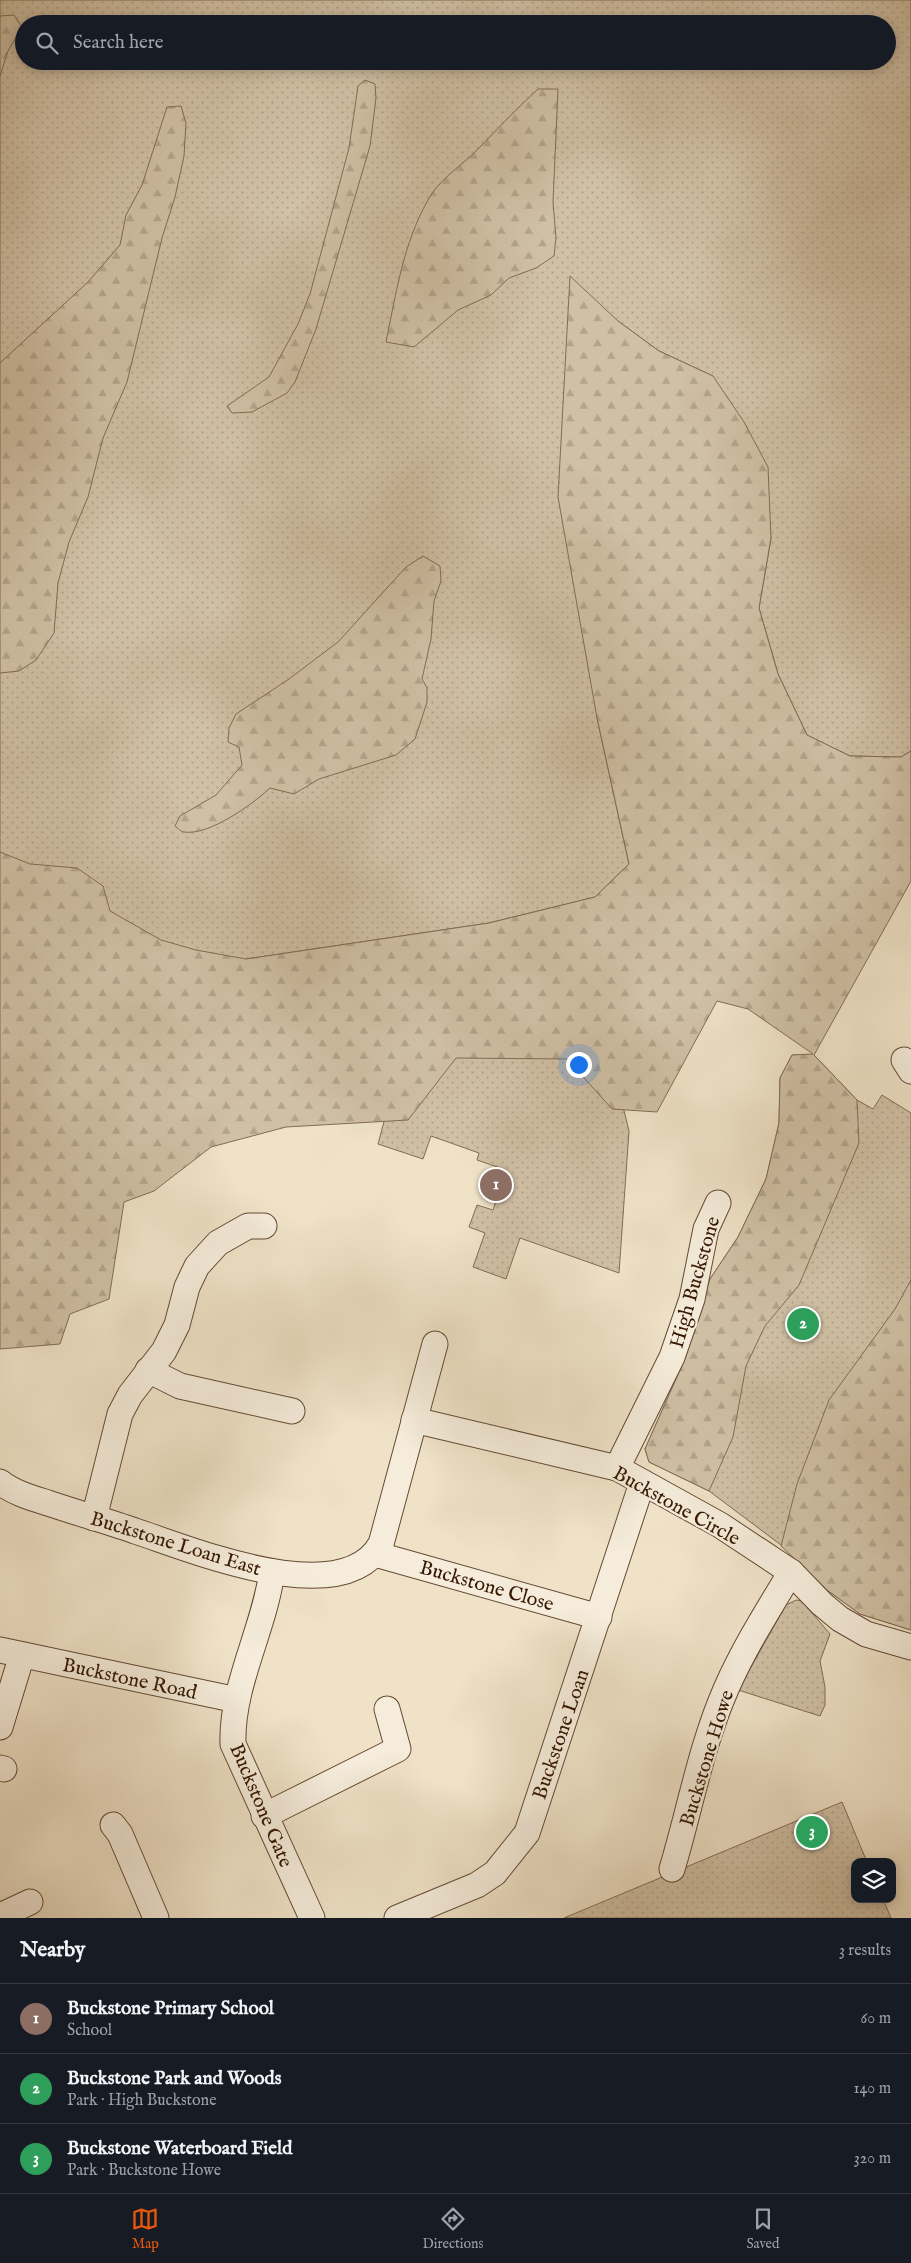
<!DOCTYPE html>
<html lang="en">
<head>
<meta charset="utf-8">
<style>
	:root { --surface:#171b24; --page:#242831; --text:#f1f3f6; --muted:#9ea1a6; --line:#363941; --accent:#ea580c }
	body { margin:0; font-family:"IM FELL English",serif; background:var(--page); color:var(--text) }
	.controls { position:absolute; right:15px; bottom:15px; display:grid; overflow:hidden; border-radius:10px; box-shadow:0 2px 12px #0003 }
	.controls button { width:45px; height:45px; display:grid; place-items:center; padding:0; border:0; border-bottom:1px solid var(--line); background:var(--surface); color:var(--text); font:25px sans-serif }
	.you { position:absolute; left:578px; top:1064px; width:18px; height:18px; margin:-12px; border:4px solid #fff; border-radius:50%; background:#1a73e8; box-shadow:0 0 0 8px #1a73e833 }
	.badge { display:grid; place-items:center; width:32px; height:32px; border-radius:50%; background:var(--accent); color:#fff; font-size:16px; font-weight:700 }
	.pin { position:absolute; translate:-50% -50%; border:2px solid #fff; box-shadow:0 1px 5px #0006 }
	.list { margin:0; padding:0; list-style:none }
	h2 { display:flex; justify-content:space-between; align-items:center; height:65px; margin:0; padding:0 20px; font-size:21px }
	h2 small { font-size:16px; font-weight:400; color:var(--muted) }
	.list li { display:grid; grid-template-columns:32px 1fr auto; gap:15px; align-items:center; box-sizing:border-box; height:70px; padding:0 20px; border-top:1px solid var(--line) }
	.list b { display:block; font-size:19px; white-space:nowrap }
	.list p { margin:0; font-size:16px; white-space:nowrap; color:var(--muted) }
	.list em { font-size:16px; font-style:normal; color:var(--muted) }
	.icon { flex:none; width:28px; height:28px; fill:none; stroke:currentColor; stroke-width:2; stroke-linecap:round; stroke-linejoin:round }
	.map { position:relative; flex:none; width:911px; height:1918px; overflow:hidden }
	.search { position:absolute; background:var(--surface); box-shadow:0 2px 12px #0003; left:15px; right:15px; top:15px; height:55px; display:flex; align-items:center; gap:12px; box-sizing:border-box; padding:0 18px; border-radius:28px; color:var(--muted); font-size:19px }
	.sheet { height:275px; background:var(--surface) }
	nav { display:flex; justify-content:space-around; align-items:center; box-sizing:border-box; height:70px; border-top:1px solid var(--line); background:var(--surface); font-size:14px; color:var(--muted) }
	nav a { display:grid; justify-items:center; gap:2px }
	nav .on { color:var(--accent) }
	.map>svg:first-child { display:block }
	.green { fill:url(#green-dots); stroke:#836c53; fill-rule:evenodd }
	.forest { fill:url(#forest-firs); stroke:#836c53 }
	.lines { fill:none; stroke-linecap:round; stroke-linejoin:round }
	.minor-casing { stroke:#644a32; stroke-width:27 }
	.minor { stroke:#f5ecdb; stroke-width:25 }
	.labels { text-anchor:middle; stroke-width:4.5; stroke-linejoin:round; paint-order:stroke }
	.street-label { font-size:20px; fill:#361801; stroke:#f5ecdb }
</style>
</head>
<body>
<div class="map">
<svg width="911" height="1918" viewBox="0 0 911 1918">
	<defs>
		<pattern id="green-dots" width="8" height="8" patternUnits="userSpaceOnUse" patternTransform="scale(1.25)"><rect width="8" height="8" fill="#d0c0a5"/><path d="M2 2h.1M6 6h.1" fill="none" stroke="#b3a48c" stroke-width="1.8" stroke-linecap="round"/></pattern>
		<pattern id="forest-firs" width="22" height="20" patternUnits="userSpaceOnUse" patternTransform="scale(1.25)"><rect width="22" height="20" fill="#d0c0a5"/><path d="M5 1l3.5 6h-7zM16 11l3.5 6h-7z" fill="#b3a48c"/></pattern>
	</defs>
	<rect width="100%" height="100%" fill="#efe2c7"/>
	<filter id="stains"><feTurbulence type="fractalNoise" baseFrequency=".004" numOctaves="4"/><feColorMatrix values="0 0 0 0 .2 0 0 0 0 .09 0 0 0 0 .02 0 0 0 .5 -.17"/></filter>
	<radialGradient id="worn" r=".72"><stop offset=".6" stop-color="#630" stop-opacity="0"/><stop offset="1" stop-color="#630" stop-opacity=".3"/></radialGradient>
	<g class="green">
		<path d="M0,0H911V751L901,757L850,756L807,735L778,674L759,608L771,538L713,376L659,351L618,321L597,718L629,864L595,897L489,923L246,959L0,1059ZM24,24H887V61H24Z"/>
		<path d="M605,1033L629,1131L619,1273L520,1238L506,1279L473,1267L485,1233L469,1227L477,1205L493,1210L506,1170L477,1160L479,1153L431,1136L423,1159L378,1144L402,1054Z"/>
		<path d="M792,1055H814L857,1100L873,1109L882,1095L911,1113V1630L860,1614L827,1590L781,1545L709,1491L649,1462L645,1449L680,1370L710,1279L738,1237L766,1179L779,1123L780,1078Z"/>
		<path d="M796,1600L802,1601L830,1634L820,1661L825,1687V1705L820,1716L738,1690L786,1605Z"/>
		<path d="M842,1802L867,1862H855V1899H883L891,1918H564Z"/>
	</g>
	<g class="forest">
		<path d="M14,15L22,27L8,51L0,76V16Z"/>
		<path d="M365,80L375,84L376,98L370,146L316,329L295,382L287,393L252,412L232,413L227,406L269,377L298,324L310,294L349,148L358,86Z"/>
		<path d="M538,89H558L553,202L556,238L554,256L536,268L509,278L491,295L458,310L414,347L386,342C396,294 403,244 428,200C439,180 457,169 473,154C495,132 515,110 538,89Z"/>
		<path d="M181,106L186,123L184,156L175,197L162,238L127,382L103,438L88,497L69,542L58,583L54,633L36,660L19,671L0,673V363L88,282L120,245L126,215L142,185L167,107Z"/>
		<path d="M570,276L618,321L659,351L713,376L744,422L768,467L771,538L759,608L778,674L807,735L850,756L901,757L911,751V881L814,1055L857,1100L859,1143L799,1285L765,1326L746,1366L733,1437L709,1491L649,1462L645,1449L680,1370L710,1279L738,1237L766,1179L779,1123L780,1078L792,1055L813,1054L748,1009L717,1001L657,1112L612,1109L567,1059L456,1058L408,1120L286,1127L211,1147L154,1191L124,1202L109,1299L70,1314L60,1344L0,1349V852L30,864L77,868L103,886L110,911L161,940L196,950L246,959L489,923L595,897L629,864L597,718L558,497Z"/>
		<path d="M423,556L440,566L441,581L434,601L431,639L422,679L427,688V702L415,739L396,755L319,779L294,794L270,788C253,804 209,836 184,832C181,832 178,828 175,826L180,816L216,795L242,765L239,747L228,742L229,728L236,714L289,679L338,642L406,567Z"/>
		<path d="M911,1280V1630L860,1614L827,1590L781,1546L797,1484L829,1400L895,1309Z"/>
	</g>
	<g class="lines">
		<defs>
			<g id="minor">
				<path d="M904,1060L911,1071"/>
				<path d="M148,1370L180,1386L292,1411"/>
				<path d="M414,1420L617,1468L720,1525L791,1572L822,1604L840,1619L866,1634L911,1647"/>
				<path d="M617,1468L672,1357L692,1299L706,1229L718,1203"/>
				<path d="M0,1482C14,1493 32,1498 48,1503C77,1513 107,1521 135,1531C191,1549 342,1613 381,1544L435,1344"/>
				<path d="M94,1518L120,1414L130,1395L164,1351L177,1325L187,1287L197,1266L218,1243L248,1226H264"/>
				<path d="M375,1554L599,1617"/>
				<path d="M272,1572C264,1630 231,1686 233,1744L312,1918"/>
				<path d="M0,1650L237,1700"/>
				<path d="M0,1727L22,1655"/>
				<path d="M0,1768L4,1769"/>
				<path d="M264,1816L398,1749L387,1709"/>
				<path d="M113,1825L120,1834L156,1918"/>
				<path d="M672,1869C690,1809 701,1746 726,1689C744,1648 768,1610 791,1572"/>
				<path d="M0,1916L30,1902"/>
				<path d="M397,1918L477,1885L495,1873L527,1833L642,1483"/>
			</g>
		</defs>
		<use href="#minor" class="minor-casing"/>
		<use href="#minor" class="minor"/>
	</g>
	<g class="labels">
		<g class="street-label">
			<text transform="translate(694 1282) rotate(-74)" y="7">High Buckstone</text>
			<text transform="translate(677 1505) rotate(29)" y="7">Buckstone Circle</text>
			<text transform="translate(176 1543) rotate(17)" y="7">Buckstone Loan East</text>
			<text transform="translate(487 1585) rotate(16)" y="7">Buckstone Close</text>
			<text transform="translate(130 1678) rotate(12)" y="7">Buckstone Road</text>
			<text transform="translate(560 1734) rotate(-71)" y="7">Buckstone Loan</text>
			<text transform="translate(706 1758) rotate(-73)" y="7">Buckstone Howe</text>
			<text transform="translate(262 1805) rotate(67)" y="7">Buckstone Gate</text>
		</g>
	</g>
	<rect width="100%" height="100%" filter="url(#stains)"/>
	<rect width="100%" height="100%" fill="url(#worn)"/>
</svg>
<div class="controls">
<button><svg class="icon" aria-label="layers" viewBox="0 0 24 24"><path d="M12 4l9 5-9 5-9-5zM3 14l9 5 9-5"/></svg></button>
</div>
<div class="you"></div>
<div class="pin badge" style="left:496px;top:1185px;background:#8d6e63">1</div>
<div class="pin badge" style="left:803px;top:1324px;background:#2e9e5b">2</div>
<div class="pin badge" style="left:812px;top:1832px;background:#2e9e5b">3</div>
<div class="search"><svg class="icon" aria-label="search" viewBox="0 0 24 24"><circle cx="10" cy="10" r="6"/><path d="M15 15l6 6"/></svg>Search here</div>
</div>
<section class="sheet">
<h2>Nearby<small>3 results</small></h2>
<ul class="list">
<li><span class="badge" style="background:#8d6e63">1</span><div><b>Buckstone Primary School</b><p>School</p></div><em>60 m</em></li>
<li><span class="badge" style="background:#2e9e5b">2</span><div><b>Buckstone Park and Woods</b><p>Park · High Buckstone</p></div><em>140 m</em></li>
<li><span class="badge" style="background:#2e9e5b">3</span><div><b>Buckstone Waterboard Field</b><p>Park · Buckstone Howe</p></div><em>320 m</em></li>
</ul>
</section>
<nav>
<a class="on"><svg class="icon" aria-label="map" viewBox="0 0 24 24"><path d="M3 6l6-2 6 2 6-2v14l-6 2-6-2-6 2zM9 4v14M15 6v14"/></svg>Map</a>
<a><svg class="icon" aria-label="directions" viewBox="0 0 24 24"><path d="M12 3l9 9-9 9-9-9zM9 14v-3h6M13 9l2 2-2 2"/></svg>Directions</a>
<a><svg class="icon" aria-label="saved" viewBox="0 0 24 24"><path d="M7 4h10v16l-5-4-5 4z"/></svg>Saved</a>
</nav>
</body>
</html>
